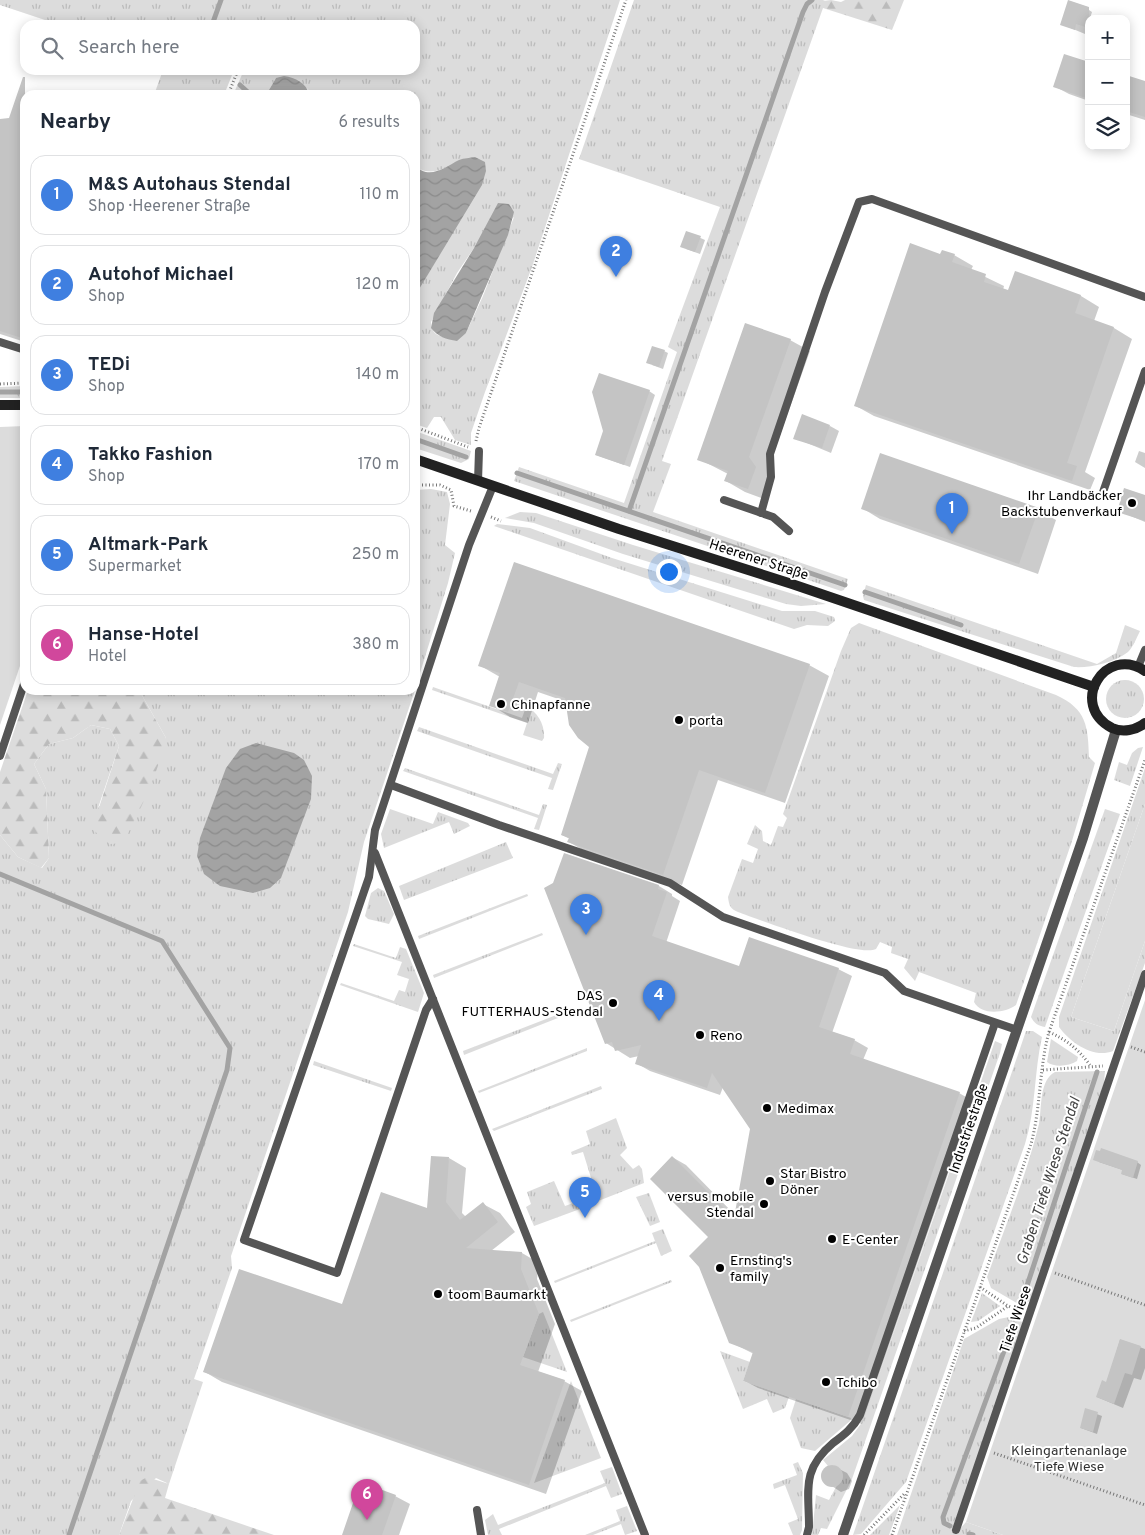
<!DOCTYPE html>
<html lang="en">
<head>
<meta charset="utf-8">
<style>
	:root { --surface:#fff; --page:#f2f2f3; --text:#1f2937; --muted:#747a83; --line:#e0e1e3; --accent:#000 }
	body { margin:0; font-family:Overpass,sans-serif; background:var(--page); color:var(--text) }
	.controls { position:absolute; right:15px; top:15px; display:grid; overflow:hidden; border-radius:10px; box-shadow:0 2px 12px #0003 }
	.controls button { width:45px; height:45px; display:grid; place-items:center; padding:0; border:0; border-bottom:1px solid var(--line); background:var(--surface); color:var(--text); font:25px sans-serif }
	.you { position:absolute; left:668px; top:571px; width:18px; height:18px; margin:-12px; border:4px solid #fff; border-radius:50%; background:#1a73e8; box-shadow:0 0 0 8px #1a73e833 }
	.badge { display:grid; place-items:center; width:32px; height:32px; border-radius:50%; background:var(--accent); color:#fff; font-size:16px; font-weight:700 }
	.pin { position:absolute; translate:-50% -41px; filter:drop-shadow(0 1px 2px #0008) }
	.pin::after { content:''; position:absolute; top:26px; width:18px; height:15px; background:inherit; clip-path:polygon(0 0,100% 0,50% 100%) }
	.list { margin:0; padding:0; list-style:none }
	h2 { display:flex; justify-content:space-between; align-items:center; height:65px; margin:0; padding:0 20px; font-size:21px }
	h2 small { font-size:16px; font-weight:400; color:var(--muted) }
	.list li { display:grid; grid-template-columns:32px 1fr auto; gap:15px; align-items:center; box-sizing:border-box; height:80px; margin:0 10px 10px; padding:0 10px; border:1px solid var(--line); border-radius:15px }
	.list b { display:block; font-size:19px; white-space:nowrap }
	.list p { margin:0; font-size:16px; white-space:nowrap; color:var(--muted) }
	.list em { font-size:16px; font-style:normal; color:var(--muted) }
	.icon { flex:none; width:28px; height:28px; fill:none; stroke:currentColor; stroke-width:2; stroke-linecap:round; stroke-linejoin:round }
	.map { position:relative; flex:none; width:1145px; height:1535px; overflow:hidden }
	.search { position:absolute; background:var(--surface); box-shadow:0 2px 12px #0003; left:20px; top:20px; width:400px; height:55px; display:flex; align-items:center; gap:12px; box-sizing:border-box; padding:0 18px; border-radius:15px; color:var(--muted); font-size:19px }
	.panel { position:absolute; background:var(--surface); box-shadow:0 2px 12px #0003; left:20px; top:90px; width:400px; height:605px; border-radius:15px }
	.map>svg:first-child { display:block }
	.grass { fill:url(#grass-tufts); fill-rule:evenodd }
	.forest { fill:url(#forest-firs) }
	.garden { fill:#dcdcdc }
	.water { fill:url(#water-waves) }
	.shadow { fill:#0003 }
	.lines { fill:none; stroke-linecap:round; stroke-linejoin:round }
	.stream { stroke:#a3a3a3; stroke-width:5 }
	.building { fill:#c4c4c4 }
	.path { stroke:#777; stroke-width:3; stroke-dasharray:1 2.5; stroke-linecap:butt }
	.service { stroke:#555; stroke-width:8 }
	.minor { stroke:#555; stroke-width:10 }
	.secondary { stroke:#222; stroke-width:10 }
	.poi-dot { fill:#000; stroke:#fff; stroke-width:2 }
	.labels { text-anchor:middle; stroke-width:4; stroke-linejoin:round; paint-order:stroke }
	.poi-label { font-size:14px; fill:#000; stroke:#fff; text-anchor:start }
	.street-label { font-size:14px; fill:#000; stroke:#fff }
	.park-label { font-size:14px; fill:#333; stroke:#fff }
	.water-label { font-size:15px; font-style:italic; fill:#444; stroke:#fff }
</style>
</head>
<body>
<div class="map">
<svg width="1145" height="1535" viewBox="0 0 1145 1535">
	<defs>
		<pattern id="grass-tufts" width="24" height="20" patternUnits="userSpaceOnUse" patternTransform="scale(1.25)"><rect width="24" height="20" fill="#dcdcdc"/><path d="M3 7l-1-3M5 7V3M7 7l1-3M15 17l-1-3M17 17v-4M19 17l1-3" fill="none" stroke="#bbb"/></pattern>
		<pattern id="forest-firs" width="22" height="20" patternUnits="userSpaceOnUse" patternTransform="scale(1.25)"><rect width="22" height="20" fill="#dcdcdc"/><path d="M5 1l3.5 6h-7zM16 11l3.5 6h-7z" fill="#bbb"/></pattern>
		<pattern id="water-waves" width="16" height="10" patternUnits="userSpaceOnUse" patternTransform="scale(1.25)"><rect width="16" height="10" fill="#a3a3a3"/><path d="M0 5q4-4 8 0t8 0" fill="none" stroke="#8b8b8b"/></pattern>
	</defs>
	<rect width="100%" height="100%" fill="#fff"/>
	<g class="grass">
		<path d="M0,0H620L532,267L485,392L471,433V445L455,440L441,417H434L427,428L415,424V296L445,245L460,160C445,169 433,176 417,168L415,95H310L308,89L276,78L266,95H233L244,70H415V25H60L0,5ZM514,217L483,296L466,333C452,336 432,343 431,322L457,273L474,248Z"/>
		<path d="M634,0H825L823,1V8L662,461L671,464L653,512L848,579L844,590L841,591L514,481L519,467L624,503L677,352L668,347L720,207L579,159Z"/>
		<path d="M163,70H234L224,95H154Z"/>
		<path d="M25,386V398H0V387Z"/>
		<path d="M415,431L471,451L469,459L461,463L415,448Z"/>
		<path d="M415,490L431,489L447,492L450,504L445,545L455,553L448,583L415,689Z"/>
		<path d="M520,512L536,513L633,545L826,604L801,606L786,604L623,554L534,523L505,518Z"/>
		<path d="M497,524L530,528L612,558L782,611H815L834,617L835,621L828,626L807,625L794,629L494,526Z"/>
		<path d="M866,585L1097,664L1116,653L1125,625L1140,631C1137,637 1133,647 1128,652C1114,663 1090,668 1074,667L864,600L863,596Z"/>
		<path d="M859,623L1056,695C1087,709 1088,727 1089,757L1095,763L1072,841L1016,1005C1005,1013 982,1016 974,1002L976,993L919,972L915,981L904,968L908,959L891,953L892,947L880,942L876,949C860,958 760,920 738,912C730,909 729,905 728,897L742,859L753,863L758,849L747,844L755,825L762,831L763,841L771,845L778,826L783,827L787,818L783,814L841,651L851,628Z"/>
		<circle cx="1125" cy="699" r="19"/>
		<path d="M433,687L522,718L526,707C538,711 545,726 544,738L542,741L523,735L527,723L432,690Z"/>
		<path d="M139,690H415L364,842L348,912L231,1256L232,1268L194,1379L203,1382L169,1484L156,1478L131,1501L119,1535H0V835L18,857L42,868L49,858L46,789L34,764L49,744L73,738L91,725L110,729L119,746L98,808L166,738Z"/>
		<path d="M419,727L553,774L558,763L562,764L553,790L548,789L552,778L417,731Z"/>
		<path d="M1143,747L1130,786L1114,780L1119,762L1127,765L1132,753L1138,748Z"/>
		<path d="M405,768L539,815L543,804L547,805L539,830L534,829L538,818L403,771Z"/>
		<path d="M1145,768V804L1071,1017L1114,1031L1145,941V963L1113,1051C1093,1059 1070,1042 1059,1027V1017Z"/>
		<path d="M390,809L433,824L438,812L468,823L470,826L454,834L449,822L384,848L381,834Z"/>
		<path d="M1105,809L1120,814L1045,1027C1038,1026 1034,1023 1031,1017Z"/>
		<path d="M506,842L513,858L404,900L399,886Z"/>
		<path d="M378,888L384,891L394,914L389,924L368,919L365,916L371,893Z"/>
		<path d="M527,894L528,896L419,939L418,936Z"/>
		<path d="M542,933L543,935L434,978L433,975Z"/>
		<path d="M354,944L396,958L400,947L406,949L424,993L418,1012L340,985L341,983L394,1001L399,990L405,992L409,979L397,975L402,962L353,946Z"/>
		<path d="M572,1009L573,1012L464,1055L463,1051Z"/>
		<path d="M1026,1031H1033L1042,1037C1034,1072 1036,1109 1025,1144L906,1482L861,1534L853,1535Z"/>
		<path d="M1051,1039L1078,1057L1077,1061C1069,1066 1055,1068 1047,1062Z"/>
		<path d="M995,1041L1002,1044L1000,1053L852,1479L827,1529L821,1528L818,1535H812L816,1495L829,1500L836,1487L842,1480L841,1470L833,1465L828,1466L823,1460L852,1436L863,1421Z"/>
		<path d="M587,1048V1051L479,1093L478,1091Z"/>
		<path d="M314,1061L392,1088L391,1091L313,1065Z"/>
		<path d="M1105,1071L1104,1083L1032,1298L1025,1305H1020L991,1288L987,1277C1005,1227 1026,1177 1039,1124C1042,1108 1039,1080 1055,1072Z"/>
		<path d="M601,1086L602,1089L494,1131L492,1129Z"/>
		<path d="M616,1118L627,1148L620,1155L633,1169L639,1165L642,1169L644,1183L588,1205L585,1199L596,1194L583,1152L572,1155L571,1152L590,1144L586,1131Z"/>
		<path d="M554,1181L565,1206L576,1202L580,1209L534,1226L526,1207L531,1204L527,1192Z"/>
		<path d="M649,1193L660,1222L650,1226L636,1197Z"/>
		<path d="M663,1229L672,1251L661,1256L656,1243L555,1283L554,1281L655,1241L652,1233Z"/>
		<path d="M671,1280L672,1282L571,1322L570,1320Z"/>
		<path d="M982,1293L1000,1306L978,1321L971,1322Z"/>
		<path d="M543,1312L567,1372L523,1357L539,1314Z"/>
		<path d="M1014,1316L1022,1322V1330L958,1531L966,1522L1003,1535H897L964,1339L999,1319Z"/>
		<path d="M720,1351L750,1362L743,1381L789,1397L785,1408L773,1413L767,1399L743,1409Z"/>
		<path d="M571,1381L601,1458L534,1483Z"/>
		<path d="M796,1399L851,1418L850,1421L815,1451L801,1448L790,1418Z"/>
		<path d="M798,1462L803,1473L802,1530L800,1535H793L788,1523L798,1519L785,1485L774,1489L773,1484L797,1475L793,1464Z"/>
		<path d="M612,1467L622,1494L611,1498L606,1486L499,1529L502,1535H488L485,1520L493,1514L498,1525L605,1483L600,1471Z"/>
		<path d="M900,1505L889,1535H870Z"/>
		<path d="M627,1506L637,1531L625,1535L621,1524L593,1535H585L620,1521L616,1510Z"/>
	</g>
	<g class="forest">
		<path d="M831,0L841,2L845,0H904L892,30L823,8V1Z"/>
		<path d="M28,690H139L166,738C157,776 141,809 123,843L110,844L92,829L119,746L110,729L91,725L73,738L49,744L34,764L46,789L49,858L41,868L18,857L0,835V772Z"/>
		<path d="M147,1477L169,1484L165,1498L274,1535H119L140,1481Z"/>
	</g>
	<g class="garden">
		<path d="M25,426V651L0,725V427Z"/>
		<path d="M1145,804V941L1114,1031L1071,1017Z"/>
		<path d="M1145,1000V1535H1003L966,1522Z"/>
	</g>
	<g class="water">
		<path d="M284,76C296,78 305,82 310,95H266L276,78Z"/>
		<path d="M475,157L485,162L486,171L482,185L415,296V165C429,181 445,167 459,160C464,158 470,158 475,157Z"/>
		<path d="M498,203L509,204L514,212L508,235L466,333L457,341C446,339 438,337 431,328L434,313L474,248Z"/>
		<path d="M256,743L294,753L304,760L312,776L311,799L281,878L270,888L253,893L220,886L204,874L197,856L200,838L226,768L240,749Z"/>
	</g>
	<g class="shadow">
		<path d="M1083,6L1092,12L1085,34L1061,24Z"/>
		<path d="M1089,63V101L1069,94L1054,86Z"/>
		<path d="M1126,76L1145,82V120L1126,114Z"/>
		<path d="M25,98V342L0,334V121L10,119Z"/>
		<path d="M687,232L705,240L700,254L686,249Z"/>
		<path d="M941,255H954L973,266L971,270L1004,286L1003,290L1009,292L1015,273L1081,296L1099,307L1094,321L1114,328L1132,339L1085,472L1095,478L1090,490L874,416L856,406Z"/>
		<path d="M790,340L810,351L768,469L774,479L767,500L745,492L726,481L728,474L699,459Z"/>
		<path d="M664,351L668,353L663,369L652,365Z"/>
		<path d="M649,391L655,395L630,467L596,455Z"/>
		<path d="M830,426L839,431L831,453L795,438Z"/>
		<path d="M1139,451L1145,453V468L1135,462Z"/>
		<path d="M1145,496V522L1119,511Z"/>
		<path d="M862,508L1038,510L1056,520L1038,574L880,519Z"/>
		<path d="M479,665H809L829,676L785,803L718,780L682,885L588,853L569,842L570,839L562,835L591,746L567,702L538,692L528,723L510,717L491,705L500,677Z"/>
		<path d="M565,854L659,886L672,894V896L680,901L666,943L739,968L838,969L852,976L832,1033L854,1040L868,1048L863,1060L959,1093L973,1101L862,1424L758,1388L745,1381L754,1354L730,1342L710,1237L672,1157L686,1165L736,1216L751,1129L723,1087L720,1095L650,1071L636,1063L639,1056L630,1058L606,1043L554,884Z"/>
		<path d="M449,1158L466,1168L462,1213L466,1217L483,1204L500,1213L515,1232L491,1251L522,1253L539,1263L537,1279L555,1324L538,1372L564,1381L582,1391L546,1494L222,1382L205,1372L343,1306L428,1210Z"/>
		<path d="M1099,1162H1137L1141,1165L1137,1179L1122,1174L1123,1170Z"/>
		<path d="M1120,1340L1145,1349V1368L1141,1380L1134,1378L1123,1408L1097,1397L1107,1383Z"/>
		<path d="M1086,1410L1102,1416L1097,1434L1081,1428Z"/>
		<path d="M833,1466L847,1473L852,1481L849,1489L841,1492L824,1481L822,1477L825,1469Z"/>
		<path d="M395,1496L410,1504L399,1535H343L359,1507Z"/>
	</g>
	<g class="lines">
		<g class="stream">
			<path d="M212,25L221,0"/>
			<path d="M223,70L226,72"/>
			<path d="M240,85L251,95"/>
			<path d="M0,392H25"/>
			<path d="M415,439L466,457"/>
			<path d="M517,473L845,585"/>
			<path d="M629,511L803,12L807,4L812,0"/>
			<path d="M865,592L961,625"/>
			<path d="M0,874L162,941L230,1048L227,1070L69,1535"/>
			<path d="M1023,1298L1097,1072"/>
			<path d="M950,1526L944,1523L943,1517L1014,1324"/>
			<path d="M969,1534L973,1535"/>
		</g>
	</g>
	<g class="building">
		<path d="M1068,0L1089,7V28L1076,24L1075,30L1060,25Z"/>
		<path d="M1064,54L1089,62V99L1053,87Z"/>
		<path d="M1126,75L1145,81V117L1126,111Z"/>
		<path d="M23,77H25V339L0,331V119L9,118Z"/>
		<path d="M686,231L701,236L695,252L680,247Z"/>
		<path d="M910,243L940,254L942,250L955,254L952,262L986,274L984,282L1008,290L1015,271L1081,295L1075,313L1114,327L1067,463L1077,466L1072,481L854,406Z"/>
		<path d="M745,323L791,339L749,457L756,467L748,489L724,481L728,471L697,460Z"/>
		<path d="M652,346L665,350L659,367L646,363Z"/>
		<path d="M599,373L650,390L624,465L595,455L603,431L592,392Z"/>
		<path d="M802,414L830,425L822,448L793,439Z"/>
		<path d="M880,453L1039,508L1019,564L861,509Z"/>
		<path d="M1124,488L1145,495V521L1117,512Z"/>
		<path d="M514,562L810,664L765,793L699,770L663,875L567,842L569,838L561,835L589,747L578,738L569,725L565,698L519,682L508,712L489,706L500,673L478,666Z"/>
		<path d="M564,853L659,885L658,889L667,892L652,936L739,966L749,937L839,968L819,1027L855,1039L850,1054L960,1092L848,1417L743,1381L753,1352L729,1343L699,1267L689,1256L708,1237L650,1179L672,1156L734,1218L750,1129L712,1073L707,1088L635,1064L641,1045L615,1051L612,1042L605,1044L544,888L553,883Z"/>
		<path d="M1101,1148L1138,1161L1133,1178L1121,1174L1122,1170L1093,1160L1096,1150L1100,1151Z"/>
		<path d="M431,1156L449,1157L446,1202L460,1220L483,1202L498,1222L466,1248L522,1252L521,1269L539,1314L520,1365L565,1380L529,1485L203,1372L239,1269L342,1304L381,1192L427,1208Z"/>
		<path d="M1120,1339L1141,1346L1132,1375L1125,1373L1114,1404L1096,1397L1102,1380L1106,1382Z"/>
		<path d="M1085,1408L1098,1412L1093,1432L1080,1428Z"/>
		<circle cx="832" cy="1476" r="11"/>
		<path d="M366,1484L396,1495L382,1535H342L353,1503L359,1505Z"/>
	</g>
	<g class="lines">
		<g class="path">
			<path d="M228,95L238,70"/>
			<path d="M0,384L25,383"/>
			<path d="M415,427L468,447"/>
			<path d="M476,441L479,428L626,0"/>
			<path d="M415,485H440L451,490L454,506L471,511"/>
			<path d="M491,517L501,521"/>
			<path d="M1049,1032C1067,1040 1078,1049 1090,1065"/>
			<path d="M1131,1047L1145,1052"/>
			<path d="M1043,1070L1103,1066"/>
			<path d="M1055,1273L1145,1305"/>
			<path d="M980,1287L1008,1306L1020,1311"/>
			<path d="M964,1331L976,1328L1008,1306"/>
			<path d="M994,1453L1145,1505"/>
			<path d="M864,1535L905,1493"/>
			<path d="M892,1535L1031,1144C1041,1107 1039,1068 1049,1032L1145,760"/>
		</g>
		<g class="service">
			<path d="M0,342L25,350"/>
			<path d="M478,481L479,451"/>
			<path d="M1102,495L1145,371"/>
			<path d="M724,500L773,517L789,531"/>
			<path d="M761,513L771,477L770,454L825,292L859,202L872,199L1145,297"/>
			<path d="M1138,667L1145,650"/>
			<path d="M0,756L25,681"/>
			<path d="M391,785L499,825L670,883L723,917L885,973L904,991L1017,1030"/>
			<path d="M375,853L645,1535"/>
			<path d="M433,999L426,1010L337,1273L244,1240L369,877L375,830L469,545L493,486"/>
			<path d="M477,1510L481,1535"/>
			<path d="M956,1530L1145,974"/>
			<path d="M807,1535L809,1527C809,1490 801,1470 833,1443C844,1435 853,1428 860,1415L995,1023"/>
		</g>
		<path class="minor" d="M843,1535L1083,838L1116,730"/>
		<g class="secondary">
			<path d="M0,405H25"/>
			<path d="M415,459L619,529L792,584L1094,687"/>
			<path d="M1145,671C1105,644 1068,705 1112,728C1123,733 1136,730 1145,723"/>
		</g>
	</g>
	<g class="poi-dot">
		<circle cx="1132" cy="503" r="5"/>
		<circle cx="501" cy="704" r="5"/>
		<circle cx="679" cy="720" r="5"/>
		<circle cx="613" cy="1003" r="5"/>
		<circle cx="700" cy="1035" r="5"/>
		<circle cx="767" cy="1108" r="5"/>
		<circle cx="770" cy="1181" r="5"/>
		<circle cx="764" cy="1204" r="5"/>
		<circle cx="832" cy="1239" r="5"/>
		<circle cx="720" cy="1268" r="5"/>
		<circle cx="438" cy="1294" r="5"/>
		<circle cx="826" cy="1382" r="5"/>
	</g>
	<g class="labels">
		<g class="poi-label">
			<text x="1122" y="500" text-anchor="end">Ihr Landbäcker<tspan x="1122" dy="16">Backstubenverkauf</tspan></text>
			<text x="511" y="709">Chinapfanne</text>
			<text x="689" y="725">porta</text>
			<text x="603" y="1000" text-anchor="end">DAS<tspan x="603" dy="16">FUTTERHAUS-Stendal</tspan></text>
			<text x="710" y="1040">Reno</text>
			<text x="777" y="1113">Medimax</text>
			<text x="780" y="1178">Star Bistro<tspan x="780" dy="16">Döner</tspan></text>
			<text x="754" y="1201" text-anchor="end">versus mobile<tspan x="754" dy="16">Stendal</tspan></text>
			<text x="842" y="1244">E-Center</text>
			<text x="730" y="1265">Ernsting's<tspan x="730" dy="16">family</tspan></text>
			<text x="448" y="1299">toom Baumarkt</text>
			<text x="836" y="1387">Tchibo</text>
		</g>
		<g class="street-label">
			<text transform="translate(759 559) rotate(18)" y="5">Heerener Straße</text>
			<text transform="translate(968 1128) rotate(-71)" y="5">Industriestraße</text>
			<text transform="translate(1015 1319) rotate(-71)" y="5">Tiefe Wiese</text>
		</g>
		<g class="park-label">
			<text x="1069" y="1455">Kleingartenanlage<tspan x="1069" dy="16">Tiefe Wiese</tspan></text>
		</g>
		<g class="water-label">
			<text transform="translate(1048 1181) rotate(-72)" y="5">Graben Tiefe Wiese Stendal</text>
		</g>
	</g>
</svg>
<div class="controls">
<button>+</button>
<button>−</button>
<button><svg class="icon" aria-label="layers" viewBox="0 0 24 24"><path d="M12 4l9 5-9 5-9-5zM3 14l9 5 9-5"/></svg></button>
</div>
<div class="you"></div>
<div class="pin badge" style="left:952px;top:534px;background:#3f7fe0">1</div>
<div class="pin badge" style="left:616px;top:277px;background:#3f7fe0">2</div>
<div class="pin badge" style="left:586px;top:935px;background:#3f7fe0">3</div>
<div class="pin badge" style="left:659px;top:1021px;background:#3f7fe0">4</div>
<div class="pin badge" style="left:585px;top:1218px;background:#3f7fe0">5</div>
<div class="pin badge" style="left:367px;top:1520px;background:#d1479c">6</div>
<div class="search"><svg class="icon" aria-label="search" viewBox="0 0 24 24"><circle cx="10" cy="10" r="6"/><path d="M15 15l6 6"/></svg>Search here</div>
<section class="panel">
<h2>Nearby<small>6 results</small></h2>
<ul class="list">
<li><span class="badge" style="background:#3f7fe0">1</span><div><b>M&amp;S Autohaus Stendal</b><p>Shop · Heerener Straße</p></div><em>110 m</em></li>
<li><span class="badge" style="background:#3f7fe0">2</span><div><b>Autohof Michael</b><p>Shop</p></div><em>120 m</em></li>
<li><span class="badge" style="background:#3f7fe0">3</span><div><b>TEDi</b><p>Shop</p></div><em>140 m</em></li>
<li><span class="badge" style="background:#3f7fe0">4</span><div><b>Takko Fashion</b><p>Shop</p></div><em>170 m</em></li>
<li><span class="badge" style="background:#3f7fe0">5</span><div><b>Altmark-Park</b><p>Supermarket</p></div><em>250 m</em></li>
<li><span class="badge" style="background:#d1479c">6</span><div><b>Hanse-Hotel</b><p>Hotel</p></div><em>380 m</em></li>
</ul>
</section>
</div>
</body>
</html>
